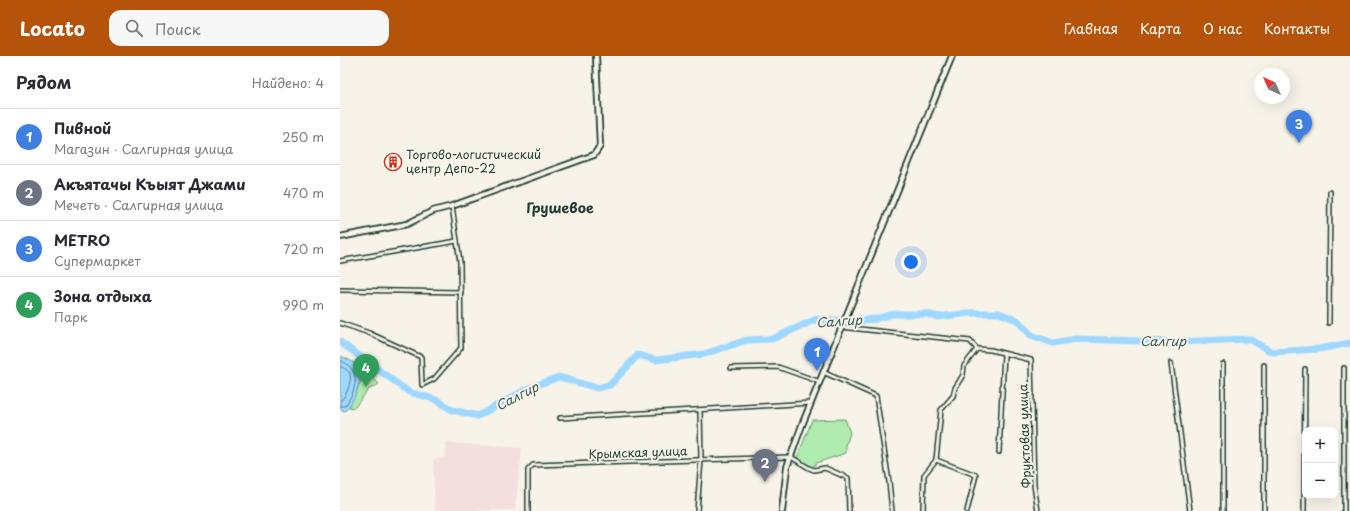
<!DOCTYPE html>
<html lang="ru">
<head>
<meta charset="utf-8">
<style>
	:root { --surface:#fff; --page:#f7f7f7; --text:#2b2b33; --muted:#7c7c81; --line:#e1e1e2; --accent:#b45309 }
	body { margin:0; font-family:"Playpen Sans",sans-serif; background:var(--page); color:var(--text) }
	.controls { position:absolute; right:12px; bottom:12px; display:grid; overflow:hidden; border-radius:8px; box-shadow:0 4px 16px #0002 }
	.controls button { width:36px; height:36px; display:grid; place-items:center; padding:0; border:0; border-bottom:1px solid var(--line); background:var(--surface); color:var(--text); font:20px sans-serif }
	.compass { position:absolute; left:914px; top:12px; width:36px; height:36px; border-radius:50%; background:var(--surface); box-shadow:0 4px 16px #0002; rotate:315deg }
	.you { position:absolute; left:571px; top:206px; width:14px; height:14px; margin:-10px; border:3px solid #fff; border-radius:50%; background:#1a73e8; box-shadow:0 0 0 6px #1a73e833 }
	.badge { display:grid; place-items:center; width:26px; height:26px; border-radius:50%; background:var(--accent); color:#fff; font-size:13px; font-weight:700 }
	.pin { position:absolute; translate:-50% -33px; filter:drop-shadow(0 1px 2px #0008) }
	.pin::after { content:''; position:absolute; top:21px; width:14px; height:12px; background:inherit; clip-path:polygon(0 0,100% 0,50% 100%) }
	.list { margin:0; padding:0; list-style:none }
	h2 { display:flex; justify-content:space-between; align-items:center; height:52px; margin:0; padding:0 16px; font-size:17px }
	h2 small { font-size:13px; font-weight:400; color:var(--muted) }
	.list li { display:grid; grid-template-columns:26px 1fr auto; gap:12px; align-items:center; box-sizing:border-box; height:56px; padding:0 16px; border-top:1px solid var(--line) }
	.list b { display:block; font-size:15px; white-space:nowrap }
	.list p { margin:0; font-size:13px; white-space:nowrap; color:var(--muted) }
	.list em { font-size:13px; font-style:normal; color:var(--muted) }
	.icon { flex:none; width:22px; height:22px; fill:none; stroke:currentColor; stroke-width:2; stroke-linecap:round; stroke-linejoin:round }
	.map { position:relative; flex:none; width:1010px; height:455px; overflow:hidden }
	header { display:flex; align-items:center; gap:24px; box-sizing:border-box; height:56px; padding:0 20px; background:var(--accent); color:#fff }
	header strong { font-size:19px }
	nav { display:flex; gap:22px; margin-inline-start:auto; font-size:14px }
	.search { width:280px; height:36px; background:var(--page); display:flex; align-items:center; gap:10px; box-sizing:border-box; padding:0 14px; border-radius:12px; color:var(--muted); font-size:15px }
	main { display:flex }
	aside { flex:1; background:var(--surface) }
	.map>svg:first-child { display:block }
	.built { fill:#f2dfde }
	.green { fill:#afeaae; stroke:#679471 }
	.water { fill:#9fd8ff; stroke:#6c9aae }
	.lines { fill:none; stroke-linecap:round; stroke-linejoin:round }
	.shore { stroke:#527b85; stroke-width:1 }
	.river { stroke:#9fd8ff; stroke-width:7 }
	.street-casing { stroke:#1f3d34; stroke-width:6 }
	.secondary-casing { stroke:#1f3d34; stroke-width:8 }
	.street { stroke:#f7f3e8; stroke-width:3 }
	.secondary { stroke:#f7f3e8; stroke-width:4.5 }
	.labels { text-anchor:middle; stroke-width:4; stroke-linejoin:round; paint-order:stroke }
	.poi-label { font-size:12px; fill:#1f3d34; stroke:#f7f3e8; text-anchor:start }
	.street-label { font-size:12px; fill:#1f3d34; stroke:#f7f3e8 }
	.water-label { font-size:13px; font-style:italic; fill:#395c5d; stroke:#f7f3e8 }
	.quarter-label { font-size:14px; font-weight:bold; fill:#1f3d34; stroke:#f7f3e8 }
</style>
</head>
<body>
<header>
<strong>Locato</strong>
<div class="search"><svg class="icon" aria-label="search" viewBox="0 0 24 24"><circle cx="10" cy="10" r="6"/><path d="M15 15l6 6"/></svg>Поиск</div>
<nav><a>Главная</a><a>Карта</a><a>О нас</a><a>Контакты</a></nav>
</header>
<main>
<aside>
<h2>Рядом<small>Найдено: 4</small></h2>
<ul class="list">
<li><span class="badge" style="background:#3f7fe0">1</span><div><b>Пивной</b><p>Магазин · Салгирная улица</p></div><em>250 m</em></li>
<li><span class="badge" style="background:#6b7280">2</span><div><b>Акъятачы Къыят Джами</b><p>Мечеть · Салгирная улица</p></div><em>470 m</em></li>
<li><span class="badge" style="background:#3f7fe0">3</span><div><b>METRO</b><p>Супермаркет</p></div><em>720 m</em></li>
<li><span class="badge" style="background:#2e9e5b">4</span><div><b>Зона отдыха</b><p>Парк</p></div><em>990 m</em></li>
</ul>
</aside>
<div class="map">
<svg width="1010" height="455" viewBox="0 0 1010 455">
	<rect width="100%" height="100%" fill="#f7f3e8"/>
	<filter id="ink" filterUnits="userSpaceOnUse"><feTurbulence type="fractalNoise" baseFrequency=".025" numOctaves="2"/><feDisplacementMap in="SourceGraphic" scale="8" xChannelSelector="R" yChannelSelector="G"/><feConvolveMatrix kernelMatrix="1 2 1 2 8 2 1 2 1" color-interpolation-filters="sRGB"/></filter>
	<g filter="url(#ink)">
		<path class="built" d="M107,387L182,392L175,454L95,455L93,403L105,401Z"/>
		<g class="green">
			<path d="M21,310L39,328L28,334L14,352L9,351L22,323Z"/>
			<path d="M505,363L510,377L506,389V397L476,407L473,411L469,412L457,402L472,364Z"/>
		</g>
		<path class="water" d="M0,300C5,302 13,305 17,310C25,321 14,346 5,355L0,353Z"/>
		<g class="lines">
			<g class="shore">
				<path d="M0,304C22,314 17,333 5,350H0"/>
				<path d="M0,310C3,312 9,314 10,318C12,325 6,342 0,345"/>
			</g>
			<path class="river" d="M0,286L69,336L97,344L112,354L138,360L187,333L219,321L257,332L270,329L298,299L316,304L364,298L407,284L432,283L477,263L515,265L535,263L553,258H587L598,261L631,257H659L677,264L691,279L713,287L736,283L835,286L909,283L932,296L979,293L1010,287"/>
			<defs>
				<g id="street">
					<path d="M0,205L117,185"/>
					<path d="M0,234L121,236"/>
					<path d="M0,267L29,277L81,301L82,329L94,323L121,292L120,206L112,150"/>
					<path d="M989,267L990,136"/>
					<path d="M501,271L630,285L637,293L651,294L691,304L694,429L698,455"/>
					<path d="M831,307L850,455"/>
					<path d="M883,308V455"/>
					<path d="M391,312L438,311L480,326"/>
					<path d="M483,316L536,340L549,426L552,455"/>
					<path d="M220,362L471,347"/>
					<path d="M659,396L664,298"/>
					<path d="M596,404L636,419L627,455"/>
					<path d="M188,455V414L193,409L451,401L469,412L474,414L485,412L508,422L509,455"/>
					<path d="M357,455L361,404L360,354"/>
					<path d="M583,455L584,419L596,404L601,354L613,340L615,332L623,319L624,310L637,293"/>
					<path d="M924,455V309"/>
					<path d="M964,455L965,313"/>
					<path d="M1004,455V312"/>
				</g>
				<g id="secondary">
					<path d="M0,181L67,168L93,155L112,150L254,99L260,90L256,0"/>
					<path d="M442,455L447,411L462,369L612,0"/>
				</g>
			</defs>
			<use href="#street" class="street-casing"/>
			<use href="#secondary" class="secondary-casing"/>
			<use href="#street" class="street"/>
			<use href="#secondary" class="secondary"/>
		</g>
	</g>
	<defs>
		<symbol id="building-ring" viewBox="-11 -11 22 22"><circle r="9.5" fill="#f7f3e8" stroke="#c8321e" stroke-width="1.5"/><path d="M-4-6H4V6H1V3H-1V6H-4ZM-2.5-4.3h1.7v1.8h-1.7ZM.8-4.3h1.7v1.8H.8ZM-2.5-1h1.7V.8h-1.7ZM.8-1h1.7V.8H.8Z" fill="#c8321e"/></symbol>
	</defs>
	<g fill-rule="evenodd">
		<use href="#building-ring" x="43" y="96" width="20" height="20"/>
	</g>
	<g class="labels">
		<g class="poi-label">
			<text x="66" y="103">Торгово-логистический<tspan x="66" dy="14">центр Депо-22</tspan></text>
		</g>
		<g class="street-label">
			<text transform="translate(685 380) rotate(-92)" y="4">Фруктовая улица</text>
			<text transform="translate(298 397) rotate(-2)" y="4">Крымская улица</text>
		</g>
		<g class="water-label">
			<text transform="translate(499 265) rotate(-4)" y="5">Салгир</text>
			<text x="823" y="290">Салгир</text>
			<text transform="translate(177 340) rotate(-27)" y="5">Салгир</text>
		</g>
		<g class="quarter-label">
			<text x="220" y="157">Грушевое</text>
		</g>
	</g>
</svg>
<div class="controls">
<button>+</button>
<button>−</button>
</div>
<svg class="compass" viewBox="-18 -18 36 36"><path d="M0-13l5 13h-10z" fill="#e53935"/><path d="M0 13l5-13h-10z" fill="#7c7c81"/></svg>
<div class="you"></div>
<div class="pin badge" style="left:477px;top:315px;background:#3f7fe0">1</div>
<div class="pin badge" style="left:425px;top:426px;background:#6b7280">2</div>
<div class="pin badge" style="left:959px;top:87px;background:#3f7fe0">3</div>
<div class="pin badge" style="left:26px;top:331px;background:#2e9e5b">4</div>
</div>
</main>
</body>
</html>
